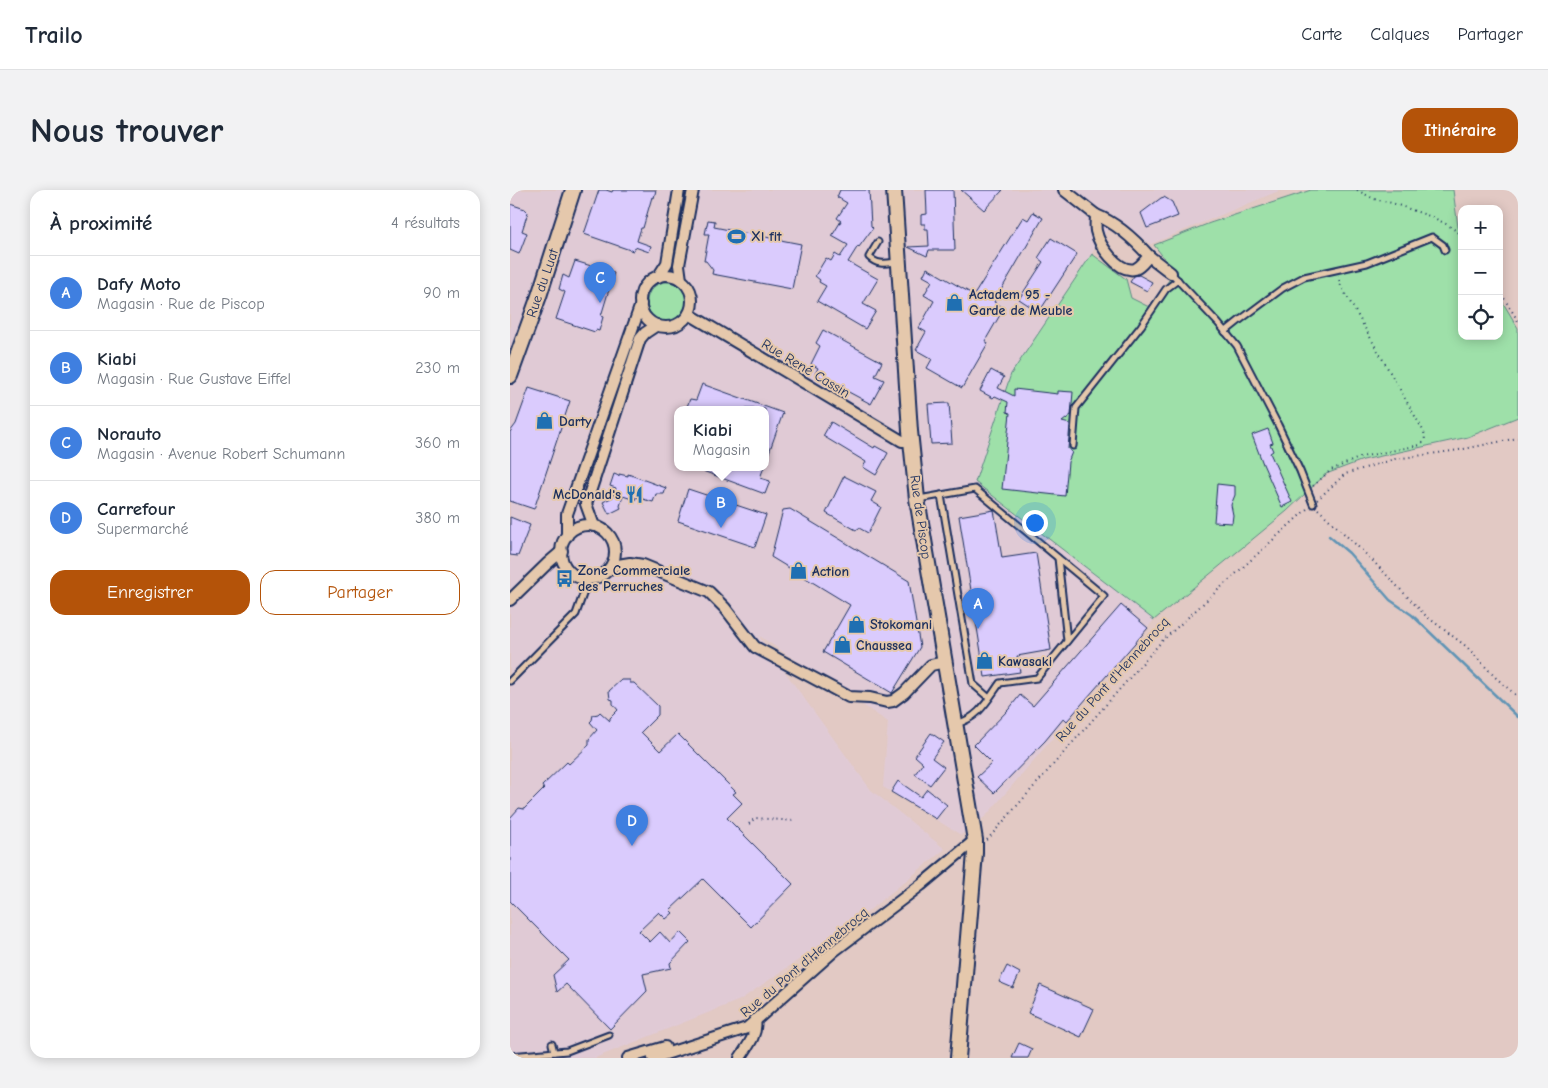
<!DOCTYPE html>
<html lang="fr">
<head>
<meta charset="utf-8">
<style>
	:root { --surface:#fff; --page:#f2f2f3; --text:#1f2937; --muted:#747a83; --line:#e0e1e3; --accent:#b45309 }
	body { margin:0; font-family:"Comic Neue",sans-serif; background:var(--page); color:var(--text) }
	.controls { position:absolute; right:15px; top:15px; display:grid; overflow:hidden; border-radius:10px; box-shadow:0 2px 12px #0003 }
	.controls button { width:45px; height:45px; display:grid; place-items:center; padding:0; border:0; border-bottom:1px solid var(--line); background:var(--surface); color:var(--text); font:25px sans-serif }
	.you { position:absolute; left:524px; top:332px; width:18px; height:18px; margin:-12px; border:4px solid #fff; border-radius:50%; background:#1a73e8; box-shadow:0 0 0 8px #1a73e833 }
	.badge { display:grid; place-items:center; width:32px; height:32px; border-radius:50%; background:var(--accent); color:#fff; font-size:16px; font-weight:700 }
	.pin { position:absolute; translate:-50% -41px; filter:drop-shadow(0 1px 2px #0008) }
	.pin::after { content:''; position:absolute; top:26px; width:18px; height:15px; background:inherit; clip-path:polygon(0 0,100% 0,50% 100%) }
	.popup { position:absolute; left:164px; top:216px; width:95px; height:65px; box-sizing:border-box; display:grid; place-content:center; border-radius:10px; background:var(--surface); filter:drop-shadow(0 1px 4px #0005); font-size:16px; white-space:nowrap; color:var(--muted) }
	.popup b { font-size:19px; color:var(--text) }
	.popup::after { content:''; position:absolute; left:50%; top:100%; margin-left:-10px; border:10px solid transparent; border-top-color:var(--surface) }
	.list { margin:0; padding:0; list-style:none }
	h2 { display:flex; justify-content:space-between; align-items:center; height:65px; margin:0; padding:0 20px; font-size:21px }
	h2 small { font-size:16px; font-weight:400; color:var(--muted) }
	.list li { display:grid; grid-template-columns:32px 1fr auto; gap:15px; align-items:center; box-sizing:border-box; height:75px; padding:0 20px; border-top:1px solid var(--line) }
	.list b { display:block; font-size:19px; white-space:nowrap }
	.list p { margin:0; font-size:16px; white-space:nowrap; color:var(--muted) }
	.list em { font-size:16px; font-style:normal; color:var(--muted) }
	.actions { display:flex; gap:10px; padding:15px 20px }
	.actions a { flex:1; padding:11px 0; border:1px solid var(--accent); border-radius:15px; text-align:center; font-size:18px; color:var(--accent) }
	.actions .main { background:var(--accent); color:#fff }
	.icon { flex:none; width:28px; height:28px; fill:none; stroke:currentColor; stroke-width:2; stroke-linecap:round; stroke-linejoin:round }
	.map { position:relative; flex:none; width:1008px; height:868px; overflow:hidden; border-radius:15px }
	header { display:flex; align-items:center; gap:30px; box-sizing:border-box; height:70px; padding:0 25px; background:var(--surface); border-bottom:1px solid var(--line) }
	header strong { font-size:24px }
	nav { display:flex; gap:28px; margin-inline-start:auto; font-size:18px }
	.intro { display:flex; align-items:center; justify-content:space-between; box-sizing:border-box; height:120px; padding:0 30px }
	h1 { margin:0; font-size:35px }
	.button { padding:12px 22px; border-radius:15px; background:var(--accent); color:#fff; font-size:18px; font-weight:700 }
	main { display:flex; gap:30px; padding:0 30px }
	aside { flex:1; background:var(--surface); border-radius:15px; box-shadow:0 2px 12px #0003 }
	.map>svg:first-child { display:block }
	.built { fill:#e0cad5; fill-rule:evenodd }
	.green { fill:#9ee0a9; stroke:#5c8884 }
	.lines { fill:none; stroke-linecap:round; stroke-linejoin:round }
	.stream { stroke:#6094b5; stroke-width:2.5 }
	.building { fill:#dacbfd; stroke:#1b2f5e }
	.lane-casing { stroke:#1b2f5e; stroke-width:9 }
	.street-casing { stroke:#1b2f5e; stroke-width:14 }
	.secondary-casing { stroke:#1b2f5e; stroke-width:18 }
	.path { stroke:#1b2f5e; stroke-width:2; stroke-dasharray:1 4; stroke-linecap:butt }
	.lane { stroke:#e5c8ac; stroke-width:5 }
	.street { stroke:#e5c8ac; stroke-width:10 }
	.secondary { stroke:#e5c8ac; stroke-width:14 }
	.labels { text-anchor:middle; stroke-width:4; stroke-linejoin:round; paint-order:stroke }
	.poi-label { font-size:14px; font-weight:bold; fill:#1b2f5e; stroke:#e5c8ac; text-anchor:start }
	.street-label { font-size:14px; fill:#1b2f5e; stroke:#e5c8ac }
</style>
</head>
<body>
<header>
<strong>Trailo</strong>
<nav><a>Carte</a><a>Calques</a><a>Partager</a></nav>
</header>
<div class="intro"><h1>Nous trouver</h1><a class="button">Itinéraire</a></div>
<main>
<aside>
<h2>À proximité<small>4 résultats</small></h2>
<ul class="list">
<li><span class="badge" style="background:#3f7fe0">A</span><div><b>Dafy Moto</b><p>Magasin · Rue de Piscop</p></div><em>90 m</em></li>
<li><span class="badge" style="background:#3f7fe0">B</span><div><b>Kiabi</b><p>Magasin · Rue Gustave Eiffel</p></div><em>230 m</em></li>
<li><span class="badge" style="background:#3f7fe0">C</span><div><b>Norauto</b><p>Magasin · Avenue Robert Schumann</p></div><em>360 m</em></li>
<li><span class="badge" style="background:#3f7fe0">D</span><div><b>Carrefour</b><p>Supermarché</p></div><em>380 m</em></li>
</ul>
<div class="actions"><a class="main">Enregistrer</a><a>Partager</a></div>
</aside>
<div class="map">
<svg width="1008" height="868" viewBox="0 0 1008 868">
	<rect width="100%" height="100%" fill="#e2c9c4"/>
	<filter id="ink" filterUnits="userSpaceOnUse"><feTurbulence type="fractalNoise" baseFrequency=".02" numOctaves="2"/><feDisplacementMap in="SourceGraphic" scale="10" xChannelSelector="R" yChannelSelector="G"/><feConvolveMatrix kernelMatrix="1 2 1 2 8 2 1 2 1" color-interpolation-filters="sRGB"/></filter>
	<g filter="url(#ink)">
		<path class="built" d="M0,0H771L641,54L604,30L501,184L465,292L644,430L476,626L451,645L373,597L378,532L248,445L361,600L435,659L351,727L230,810L85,868H0ZM167,219H255V277H167Z"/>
		<g class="green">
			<path d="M801,0H943L948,37L952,43V146H989V106L1008,138V227L958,247L853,270L816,284L777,321L644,430L465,292L501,184L582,64L616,89L621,108L639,117L665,82L644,55L700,33Z"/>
			<circle cx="157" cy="112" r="20"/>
		</g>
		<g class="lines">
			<path class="stream" d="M819,346L839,363L880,410L902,425L1008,527"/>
		</g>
		<g class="building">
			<path d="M89,0H96L102,2L103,0H146L144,8L142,7L133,38H131L127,51L141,56L139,62L125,57L123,61L74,44Z"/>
			<path d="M330,0H359L361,36L363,38L349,57L348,56L338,72L368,89L353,114L366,121L355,139L307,111L316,96L309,92L310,90L305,86L316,68L321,71L325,64L330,67L338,55L322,46L331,31L327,28L337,13L327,7Z"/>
			<path d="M416,0H443L445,60H419L417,66L398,57L419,56L418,39H415V34H411V25L417,24Z"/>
			<path d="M451,0H493L474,20Z"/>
			<path d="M654,7L662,12L668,26L637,38L631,23L651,8Z"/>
			<path d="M0,14L15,19L18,22L12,41L17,43L9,64L0,60Z"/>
			<path d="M523,22L533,28L484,112L494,118L475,151L478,153L452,198L417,178L422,169L406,160L416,142L409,138L424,111L414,105L422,91L413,86L417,78L464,105L513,27L518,30Z"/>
			<path d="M198,30L205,31L204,37L291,54L282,99L202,84L203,80L196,71H194L199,44H195Z"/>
			<path d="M541,48L567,64L529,122L509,109L533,72L528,68Z"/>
			<path d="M65,71L104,83L91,126L93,127L89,141L86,140L85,142L46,129L55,102L49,99L53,85L59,88Z"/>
			<path d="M629,85L642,92L637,101L620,92L624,86Z"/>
			<path d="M313,140L372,172L365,186L374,190L361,214L305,184L308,178L301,174L310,156L306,153Z"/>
			<path d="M481,180L494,187L488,198L504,206V199L548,204V201L563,202L561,225L552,232L560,234L558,259L562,262L558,272L555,306L492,299L500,223L497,222L498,212L485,206L483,208L470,201Z"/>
			<path d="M192,194L273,223L256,271L255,219H176L180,209L186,210Z"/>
			<path d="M19,198L60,211L24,319L0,311V242L6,234Z"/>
			<path d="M439,213L442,253L421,254L418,214Z"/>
			<path d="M321,232L364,258L365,256L378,263L366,285L353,277L356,272L313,246Z"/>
			<path d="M758,239L763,253L760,254L763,261L760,263L782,312L772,317L753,274L742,245Z"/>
			<path d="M182,277H254L250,288L260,291L255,304Z"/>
			<path d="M104,284L109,286V284L118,286V284L156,298L154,304H146L143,312L126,307L125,310L113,306L110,316L111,318L99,324L93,312L103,307L106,298L100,296Z"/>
			<path d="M334,286L366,302L361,311L371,317L358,343L349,338L346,340L316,323Z"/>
			<path d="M707,294L725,296V305L721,315L723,325L722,333L704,332Z"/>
			<path d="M178,299L256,325L245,357L168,331Z"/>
			<path d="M280,319L399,391L410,457L382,503L313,462L340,415L261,367L273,320Z"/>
			<path d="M484,320L492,368L526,363L541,460L507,466L510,482L475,487L449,326Z"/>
			<path d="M0,327L20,335L8,366L0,365Z"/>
			<path d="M611,415L638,438L557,531L554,528L535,551L484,603L467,587L482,573L464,555L499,519L510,505L523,516Z"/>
			<path d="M111,490H120V493H124L148,516V525L131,542L150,561L168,544L226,602L223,604L232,613L217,628L283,694L241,737L193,689L160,720L163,723L156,729L149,722L129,741L140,752L150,742L160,753L170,742L180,752L160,773L161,778L133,784L137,801L100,839L56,794L47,802L43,785L59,770L0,711V628L9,618L14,619L34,599L32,596L57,572L59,574L79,555V549L87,540L80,532L82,530L83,525L88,524L90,522L100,531V528L108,520L103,514V510L100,509L99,501Z"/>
			<path d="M421,543L434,552L422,568L434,577L420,595L405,584L413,573L405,566Z"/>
			<path d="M388,591L411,607L417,599L437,615L426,629L381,602Z"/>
			<path d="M497,776L510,783L503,798L489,792Z"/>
			<path d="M530,795L584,819L571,847L518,823Z"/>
			<path d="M509,853L522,859L518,868H502Z"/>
		</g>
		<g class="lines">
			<defs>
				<g id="lane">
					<path d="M368,52L359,67C368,76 377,73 388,72"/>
					<path d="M661,83L708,133L727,156L768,235L790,281L803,314"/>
					<path d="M715,142L730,130L773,98L794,87L857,73L922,47L933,55L935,60"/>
					<path d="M563,256L566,218L631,136L656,99L668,90"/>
					<path d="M431,305L463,494L479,508"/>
					<path d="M409,309L465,299L594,406L527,488L490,493C477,511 469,528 446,534"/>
					<path d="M548,368L557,451"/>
					<path d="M0,491L66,424L76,396L75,389"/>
					<path d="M42,854L44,862"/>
					<path d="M0,866L57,861L99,845"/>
				</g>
				<g id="street">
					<path d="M554,0L586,25"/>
					<path d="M586,25C606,33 624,49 639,66C635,70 631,77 625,79C608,83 589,55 586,41C585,36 586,30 586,25Z"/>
					<path d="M639,66L661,83"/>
					<circle cx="156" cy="111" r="26"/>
					<path d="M148,87L157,73L169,0"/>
					<path d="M171,90L169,75L183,0"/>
					<path d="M179,124L392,251H401"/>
					<circle cx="78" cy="362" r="27"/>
					<path d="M84,336L76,314L80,302L130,149L135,143L147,135"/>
					<path d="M57,346V324L131,114"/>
					<path d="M102,376L120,373L133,375L199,402L215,418L245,457L339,507L360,508L377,512L383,511L394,503L421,475L435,472"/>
					<path d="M0,410L38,373L52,361"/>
					<path d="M118,868L155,857"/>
					<path d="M143,868L237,838L324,761L411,695L465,650"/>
					<path d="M230,868C237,857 248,844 245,830"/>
				</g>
				<g id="secondary">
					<path d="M384,0L400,241L407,309L465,650V663L448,868"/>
					<path d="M0,186L29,106L63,0"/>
				</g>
			</defs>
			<use href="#lane" class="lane-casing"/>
			<use href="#street" class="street-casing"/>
			<use href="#secondary" class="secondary-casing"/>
			<g class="path">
				<path d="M847,0L864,9L882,13L922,27L938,35L952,45"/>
				<path d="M989,100L1008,131"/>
				<path d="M803,296L821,280L851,267L910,255C916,251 915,248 914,242L831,96L828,86"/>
				<path d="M807,310L835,284L885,269L949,260L1008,248"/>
				<path d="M808,319L862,370L916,426L957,457L985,487L1008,507"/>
				<path d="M239,634L245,628L285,631"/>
				<path d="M477,650L652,451L798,318"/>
			</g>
			<use href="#lane" class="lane"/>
			<use href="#street" class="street"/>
			<use href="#secondary" class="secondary"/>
		</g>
	</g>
	<defs>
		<symbol id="stadium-bare" viewBox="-9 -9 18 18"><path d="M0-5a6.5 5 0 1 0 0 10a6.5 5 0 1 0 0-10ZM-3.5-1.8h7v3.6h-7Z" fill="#1f6fb2" stroke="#e5c8ac" stroke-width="2.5" paint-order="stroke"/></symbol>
		<symbol id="shop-bare" viewBox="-9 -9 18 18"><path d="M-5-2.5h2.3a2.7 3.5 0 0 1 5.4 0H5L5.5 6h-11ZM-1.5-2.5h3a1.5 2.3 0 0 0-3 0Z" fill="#1f6fb2" stroke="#e5c8ac" stroke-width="2.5" paint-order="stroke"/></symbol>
		<symbol id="restaurant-bare" viewBox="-9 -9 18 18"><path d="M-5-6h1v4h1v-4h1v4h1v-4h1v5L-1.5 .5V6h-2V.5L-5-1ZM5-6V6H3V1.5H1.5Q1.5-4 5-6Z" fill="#1f6fb2" stroke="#e5c8ac" stroke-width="2.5" paint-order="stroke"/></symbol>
		<symbol id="bus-bare" viewBox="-9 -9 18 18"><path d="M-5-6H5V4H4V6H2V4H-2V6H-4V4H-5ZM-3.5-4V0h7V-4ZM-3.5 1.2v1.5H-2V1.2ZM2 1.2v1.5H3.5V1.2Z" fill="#1f6fb2" stroke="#e5c8ac" stroke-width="2.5" paint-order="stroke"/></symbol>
	</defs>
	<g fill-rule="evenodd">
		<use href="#stadium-bare" x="214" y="34" width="25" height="25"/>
		<use href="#shop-bare" x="432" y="100" width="25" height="25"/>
		<use href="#shop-bare" x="22" y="218" width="25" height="25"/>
		<use href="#restaurant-bare" x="112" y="292" width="25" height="25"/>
		<use href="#shop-bare" x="276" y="368" width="25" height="25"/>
		<use href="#bus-bare" x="42" y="376" width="25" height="25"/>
		<use href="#shop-bare" x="334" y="422" width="25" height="25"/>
		<use href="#shop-bare" x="320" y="442" width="25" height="25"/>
		<use href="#shop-bare" x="462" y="458" width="25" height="25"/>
	</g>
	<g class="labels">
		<g class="poi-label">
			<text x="241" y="51">Xl fit</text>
			<text x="459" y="109">Actadem 95 -<tspan x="459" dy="16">Garde de Meuble</tspan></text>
			<text x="49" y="236">Darty</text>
			<text x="111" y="309" text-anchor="end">McDonald's</text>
			<text x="68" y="385">Zone Commerciale<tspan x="68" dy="16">des Perruches</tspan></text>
			<text x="302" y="386">Action</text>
			<text x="360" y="439">Stokomani</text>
			<text x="346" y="460">Chaussea</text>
			<text x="488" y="476">Kawasaki</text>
		</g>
		<g class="street-label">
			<text transform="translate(32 93) rotate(-71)" y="5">Rue du Luat</text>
			<text transform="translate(296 178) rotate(31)" y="5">Rue René Cassin</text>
			<text transform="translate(411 327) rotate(82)" y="5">Rue de Piscop</text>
			<text transform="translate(602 489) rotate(-48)" y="5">Rue du Pont d'Hennebrocq</text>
			<text transform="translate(294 772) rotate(-40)" y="5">Rue du Pont d'Hennebrocq</text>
		</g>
	</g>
</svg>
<div class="controls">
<button>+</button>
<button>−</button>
<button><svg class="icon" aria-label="locate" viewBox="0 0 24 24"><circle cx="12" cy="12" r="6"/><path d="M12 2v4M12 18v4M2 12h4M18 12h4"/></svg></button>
</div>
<div class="you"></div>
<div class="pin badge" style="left:468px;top:439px;background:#3f7fe0">A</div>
<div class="pin badge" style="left:211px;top:338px;background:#3f7fe0">B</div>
<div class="popup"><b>Kiabi</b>Magasin</div>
<div class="pin badge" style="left:90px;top:113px;background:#3f7fe0">C</div>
<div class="pin badge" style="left:122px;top:656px;background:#3f7fe0">D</div>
</div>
</main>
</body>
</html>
